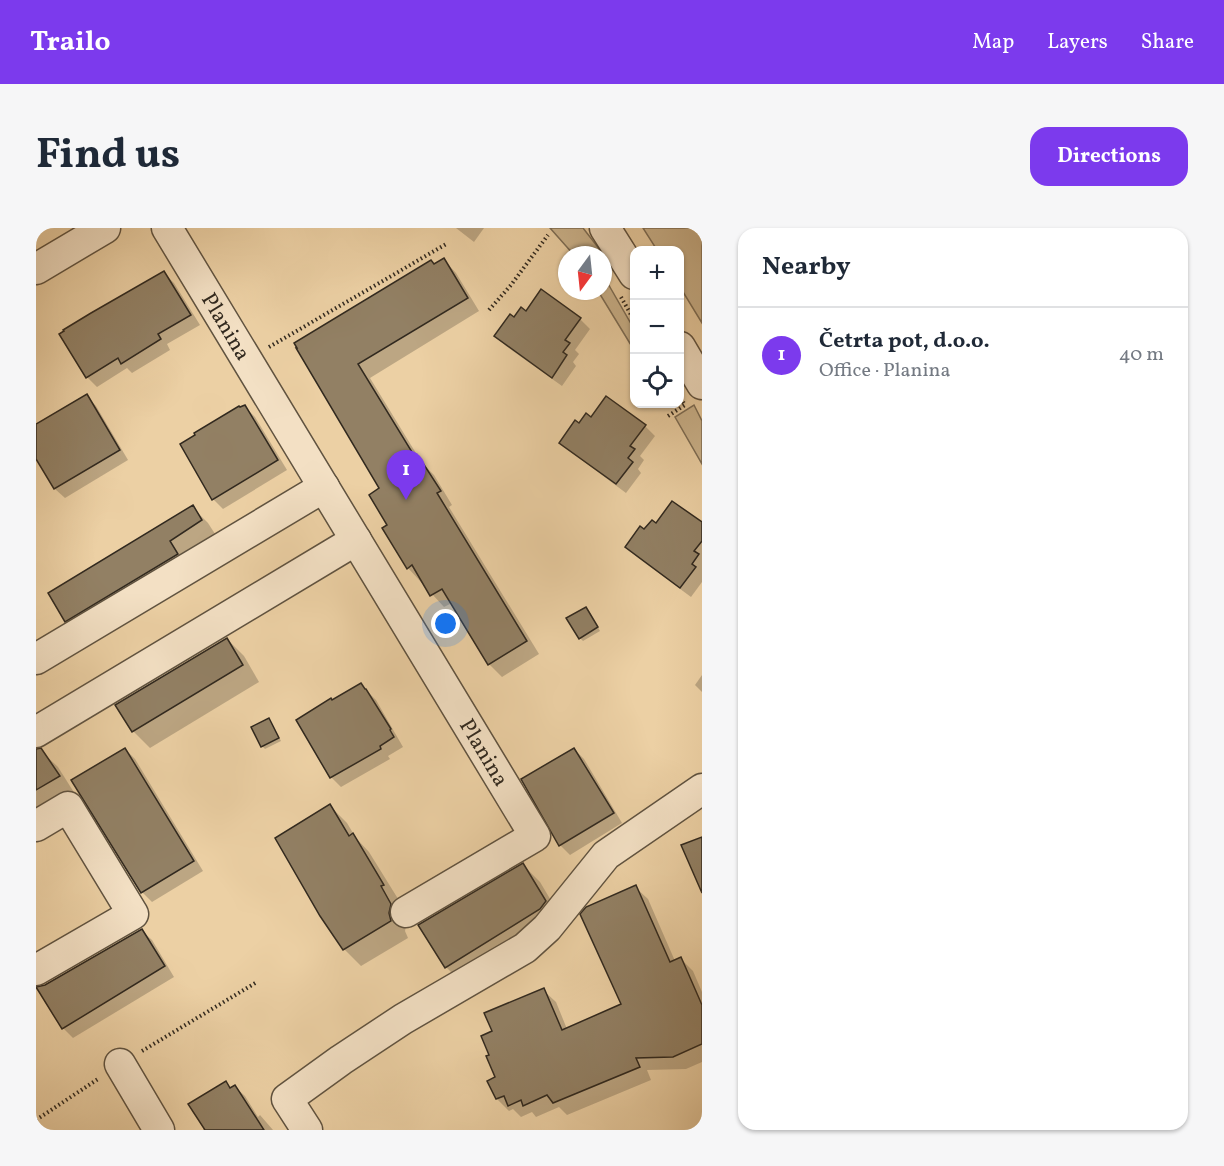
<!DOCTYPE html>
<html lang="en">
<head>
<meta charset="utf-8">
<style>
	:root { --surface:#fff; --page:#f6f6f7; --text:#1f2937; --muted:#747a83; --line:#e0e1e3; --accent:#7c3aed }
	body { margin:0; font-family:Vollkorn,serif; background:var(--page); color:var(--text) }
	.controls { position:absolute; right:18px; top:18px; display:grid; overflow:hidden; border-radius:12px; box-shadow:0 2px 4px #0004 }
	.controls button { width:54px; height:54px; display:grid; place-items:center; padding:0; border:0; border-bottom:2px solid var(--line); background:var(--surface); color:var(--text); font:30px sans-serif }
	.compass { position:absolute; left:522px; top:18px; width:54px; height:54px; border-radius:50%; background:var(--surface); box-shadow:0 2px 4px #0004; rotate:195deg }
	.you { position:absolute; left:410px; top:396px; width:21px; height:21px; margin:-15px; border:4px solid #fff; border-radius:50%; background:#1a73e8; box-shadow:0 0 0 9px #1a73e833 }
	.badge { display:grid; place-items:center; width:39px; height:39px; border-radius:50%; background:var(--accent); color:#fff; font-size:20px; font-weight:700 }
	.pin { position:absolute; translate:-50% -50px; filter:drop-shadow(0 2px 3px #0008) }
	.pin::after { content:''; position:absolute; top:32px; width:21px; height:18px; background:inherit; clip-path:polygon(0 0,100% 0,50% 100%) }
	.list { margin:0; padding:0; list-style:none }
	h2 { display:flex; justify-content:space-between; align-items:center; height:78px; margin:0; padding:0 24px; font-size:26px }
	h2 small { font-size:20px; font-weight:400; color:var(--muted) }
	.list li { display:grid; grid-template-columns:39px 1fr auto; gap:18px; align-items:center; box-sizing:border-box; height:96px; padding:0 24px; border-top:2px solid var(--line) }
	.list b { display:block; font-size:22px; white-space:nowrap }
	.list p { margin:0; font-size:20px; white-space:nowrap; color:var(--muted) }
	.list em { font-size:20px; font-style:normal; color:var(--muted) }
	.icon { flex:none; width:33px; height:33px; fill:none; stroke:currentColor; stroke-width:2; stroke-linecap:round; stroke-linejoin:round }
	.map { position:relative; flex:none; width:666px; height:902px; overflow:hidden; border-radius:18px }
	header { display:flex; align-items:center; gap:36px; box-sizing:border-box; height:84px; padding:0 30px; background:var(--accent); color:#fff }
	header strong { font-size:28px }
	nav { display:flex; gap:33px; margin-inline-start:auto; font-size:21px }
	.intro { display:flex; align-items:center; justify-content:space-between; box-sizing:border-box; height:144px; padding:0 36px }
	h1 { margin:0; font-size:42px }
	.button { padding:15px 27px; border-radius:18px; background:var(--accent); color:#fff; font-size:21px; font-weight:700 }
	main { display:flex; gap:36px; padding:0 36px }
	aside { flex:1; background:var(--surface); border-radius:18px; box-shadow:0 2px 4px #0004 }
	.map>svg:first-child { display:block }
	.green { fill:#ccb48d; stroke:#7e6e56; stroke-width:1.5 }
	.shadow { fill:#0003 }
	.building { fill:#928064; stroke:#31291f; stroke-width:1.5 }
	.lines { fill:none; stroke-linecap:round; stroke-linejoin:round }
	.minor-casing { stroke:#605340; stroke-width:33 }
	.path { stroke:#31291f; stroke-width:4; stroke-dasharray:1.5 3; stroke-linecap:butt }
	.minor { stroke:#f3e0c4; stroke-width:30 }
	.labels { text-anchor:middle; stroke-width:4.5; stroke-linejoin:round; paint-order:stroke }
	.street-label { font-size:22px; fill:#31291f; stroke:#f3e0c4 }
</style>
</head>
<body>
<header>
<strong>Trailo</strong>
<nav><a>Map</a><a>Layers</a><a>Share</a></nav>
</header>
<div class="intro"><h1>Find us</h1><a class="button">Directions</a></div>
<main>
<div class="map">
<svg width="666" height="902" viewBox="0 0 666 902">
	<rect width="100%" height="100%" fill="#ecd0a4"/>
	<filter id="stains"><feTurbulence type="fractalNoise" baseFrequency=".00333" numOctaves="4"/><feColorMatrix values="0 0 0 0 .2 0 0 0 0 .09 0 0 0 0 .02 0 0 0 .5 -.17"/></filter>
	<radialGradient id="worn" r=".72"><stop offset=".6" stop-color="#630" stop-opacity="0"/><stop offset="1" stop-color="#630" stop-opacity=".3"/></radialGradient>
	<g class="green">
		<path d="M514,0H547L568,27H538Z"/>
		<path d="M607,0H666V95L644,59V22H621Z"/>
		<path d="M567,47L598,101V122L562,63H567Z"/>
		<path d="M658,177L666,193V236L639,189Z"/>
	</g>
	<g class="shadow">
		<path d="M420,0H448L438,14Z"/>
		<path d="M408,32L420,45L443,83L334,150L386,235L398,247L416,277L413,279L503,426L466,449L453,436L416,375L408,379L372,340L353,297L345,260L262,121Z"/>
		<path d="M128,45L138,55L164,97L131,116L134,122L96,145L91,140L61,159L51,149Z"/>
		<path d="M506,63L544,91L554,101L539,122L543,126L537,134L540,138L526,158L470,118L460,108L479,91L490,85Z"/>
		<path d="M50,168L60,178L92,232L29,270L19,261L0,228V198Z"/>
		<path d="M209,179L219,189L251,242L187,281L177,271Z"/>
		<path d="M544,197L609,198L619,208L604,228L608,232L602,241L605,245L590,265L535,224L525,214Z"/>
		<path d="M156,279L172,295L181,309L46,409L30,393Z"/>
		<path d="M666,296V354L655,369L601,329L591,319L609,303L620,297Z"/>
		<path d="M553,383L564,403L547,413L544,410Z"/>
		<path d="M191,411L208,428L223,454L114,520L97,503L81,477Z"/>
		<path d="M666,447V464L659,457Z"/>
		<path d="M325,457L340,472L367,519L352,528L354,531L305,559L295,549L297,474Z"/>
		<path d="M233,492L245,513L229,521L226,518Z"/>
		<path d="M89,521L99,531L167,643L116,674L106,664Z"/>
		<path d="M538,521L548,531L586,595L534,627L524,617Z"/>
		<path d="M0,522H4L22,539L39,566L0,589Z"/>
		<path d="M294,578L311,595L320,610L333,624L364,674L371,694L369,703L372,710L325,738L308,721L241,611Z"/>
		<path d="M487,637L504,654L526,691L427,756L410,739Z"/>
		<path d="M599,659L612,671L639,733L645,731L657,743L666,764V834L650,841L611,842L615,852L531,887L523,879L500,889L496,884L485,889L477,881L473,883L461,871V850L455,827L458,803L507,762L520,774L531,801L587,777Z"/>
		<path d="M106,703L116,712L138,749L37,810L27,800L9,758Z"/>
		<path d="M190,854L195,860L199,859L209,868L222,889L224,887L237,902H167Z"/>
	</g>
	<g class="building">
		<path d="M408,30L432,70L322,136L382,234L385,232L405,263L401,265L491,413L452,437L406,361L394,368L376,337L371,341L346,300L351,297L333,267L343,260L260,120H261L258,115L395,32L398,36Z"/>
		<path d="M128,43L155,87L122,106L125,111L85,136L82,130L50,150L23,106L28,103L27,102L55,85Z"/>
		<path d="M505,61L545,90L529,112L534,115L527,124L531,127L516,150L458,108L474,86L478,89L485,79L490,83Z"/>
		<path d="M51,166L84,222L18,261L0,231V196Z"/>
		<path d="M570,168L610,197L594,218L599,221L592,230L597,234L580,256L523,215L539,192L543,195L550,185L555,189Z"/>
		<path d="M209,177L242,232L176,272L144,216L159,207L158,205L203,178L204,179Z"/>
		<path d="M636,273L666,294V313L658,323L663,326L656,336L660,339L644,360L589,319L604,298L608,301L616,292L620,295Z"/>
		<path d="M157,277L166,292L134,313L142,326L29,394L12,365Z"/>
		<path d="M550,379L562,399L543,411L530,390Z"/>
		<path d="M191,410L207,437L96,504L79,477Z"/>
		<path d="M325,455L329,461H330L355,501L354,502L358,509L344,518L345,521L294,550L260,492L295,470L296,472Z"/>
		<path d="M233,490L243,510L225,519L215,499Z"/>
		<path d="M5,520L24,548L0,562V521Z"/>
		<path d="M89,520L158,633L105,665L35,552Z"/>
		<path d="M538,520L578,585L523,618L485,551Z"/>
		<path d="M294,576L313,608L317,605L348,657L345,658L355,676L353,685L355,693L307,722L284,688L239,610Z"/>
		<path d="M666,609V665L645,617Z"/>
		<path d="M487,635L510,673L504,681L409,740L382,697Z"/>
		<path d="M600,657L634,734L645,729L666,777V816L637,829L600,830L604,839L517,875L511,867L487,878L485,872L472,878L468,868L460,871L451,853L459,849L450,828L453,827L445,808L456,803L448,785L508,760L526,802L585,776L544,686L550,679Z"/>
		<path d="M106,701L129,738L26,801L0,759L9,757Z"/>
		<path d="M190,853L194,860L199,857L228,902H169L152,876Z"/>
	</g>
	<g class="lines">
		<defs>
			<g id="minor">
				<path d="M131,0L499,608L370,684"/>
				<path d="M569,0L598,46"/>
				<path d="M0,41L69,0"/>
				<path d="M644,119L666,156"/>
				<path d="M0,431L288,259"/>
				<path d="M0,504L320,312"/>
				<path d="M0,598L32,579L97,686L0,742"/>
				<path d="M84,836L123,902"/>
				<path d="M271,902L251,871L305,832L367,791L489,720L511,700L570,627L666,561"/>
			</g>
		</defs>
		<use href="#minor" class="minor-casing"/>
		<g class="path">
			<path d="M585,69L598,92"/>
			<path d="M453,82L475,57L512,7"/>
			<path d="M233,119L412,15"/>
			<path d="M632,188L649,177L647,174"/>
			<path d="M106,823L221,754"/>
			<path d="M0,892L62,851"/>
		</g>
		<use href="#minor" class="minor"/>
	</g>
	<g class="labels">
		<g class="street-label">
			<text transform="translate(191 98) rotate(59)" y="8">Planina</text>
			<text transform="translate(449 524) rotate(59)" y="8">Planina</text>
		</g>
	</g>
	<rect width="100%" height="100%" filter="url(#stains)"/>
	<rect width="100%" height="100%" fill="url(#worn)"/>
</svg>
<div class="controls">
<button>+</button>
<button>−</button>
<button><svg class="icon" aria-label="locate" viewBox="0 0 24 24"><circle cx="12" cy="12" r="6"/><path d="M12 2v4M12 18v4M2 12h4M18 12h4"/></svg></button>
</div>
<svg class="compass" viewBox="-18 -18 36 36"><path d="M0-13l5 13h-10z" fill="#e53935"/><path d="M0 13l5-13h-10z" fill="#747a83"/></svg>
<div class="you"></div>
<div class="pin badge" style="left:370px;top:272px">1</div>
</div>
<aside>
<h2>Nearby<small></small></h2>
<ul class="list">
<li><span class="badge">1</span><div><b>Četrta pot, d.o.o.</b><p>Office · Planina</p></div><em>40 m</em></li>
</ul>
</aside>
</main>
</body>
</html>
